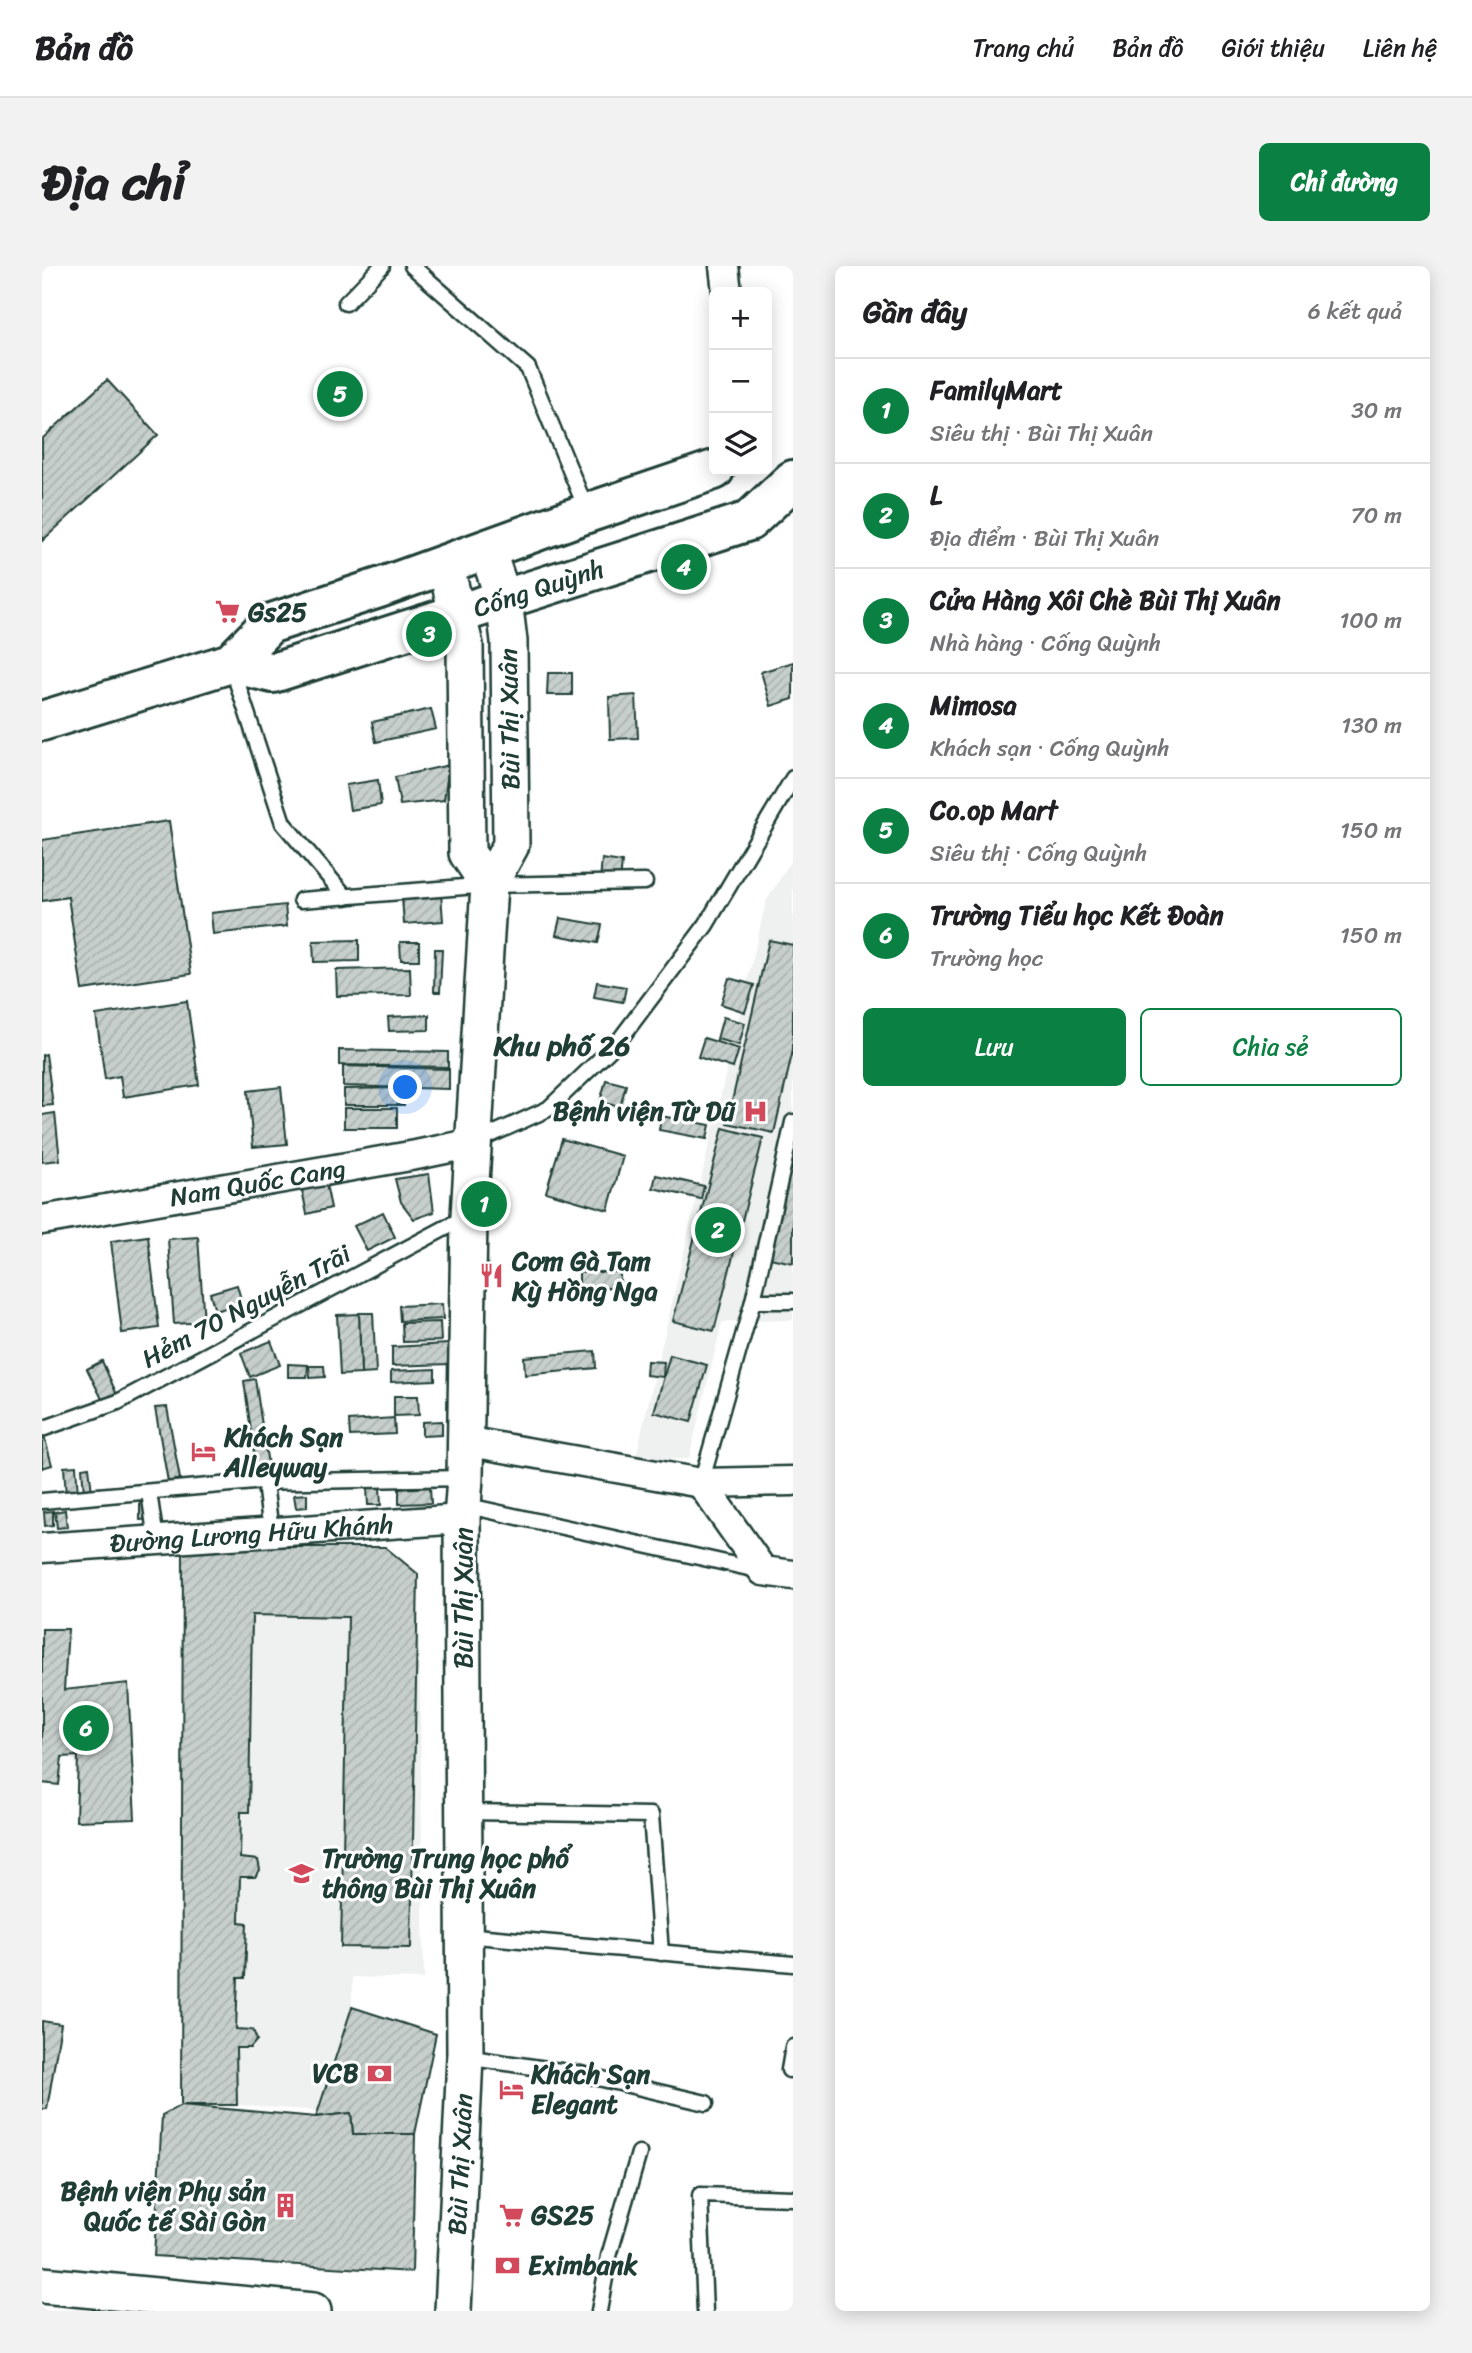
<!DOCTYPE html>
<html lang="vi">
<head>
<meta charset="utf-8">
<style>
	:root { --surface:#fff; --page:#f2f2f2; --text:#202124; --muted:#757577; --line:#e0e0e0; --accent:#0b8043 }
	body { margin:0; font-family:Sriracha,sans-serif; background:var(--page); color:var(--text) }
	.controls { position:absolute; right:21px; top:21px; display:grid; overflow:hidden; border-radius:10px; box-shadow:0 4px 18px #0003 }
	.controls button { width:63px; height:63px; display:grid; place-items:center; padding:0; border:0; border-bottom:2px solid var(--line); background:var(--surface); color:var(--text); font:35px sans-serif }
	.you { position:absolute; left:364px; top:822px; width:24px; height:24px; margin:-18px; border:5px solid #fff; border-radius:50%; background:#1a73e8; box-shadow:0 0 0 10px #1a73e833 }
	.badge { display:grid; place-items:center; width:46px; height:46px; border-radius:50%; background:var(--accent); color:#fff; font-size:23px; font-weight:700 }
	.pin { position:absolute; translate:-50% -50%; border:4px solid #fff; box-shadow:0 2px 7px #0006 }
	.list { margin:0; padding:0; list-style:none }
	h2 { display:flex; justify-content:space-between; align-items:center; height:91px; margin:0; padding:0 28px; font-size:30px }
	h2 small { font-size:23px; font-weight:400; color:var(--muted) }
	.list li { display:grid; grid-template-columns:46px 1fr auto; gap:21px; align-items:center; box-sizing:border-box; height:105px; padding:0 28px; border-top:2px solid var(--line) }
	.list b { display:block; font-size:26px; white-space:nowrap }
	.list p { margin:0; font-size:23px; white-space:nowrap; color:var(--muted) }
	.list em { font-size:23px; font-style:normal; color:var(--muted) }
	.actions { display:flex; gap:14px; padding:21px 28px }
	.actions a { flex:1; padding:16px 0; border:2px solid var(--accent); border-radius:10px; text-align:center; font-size:24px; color:var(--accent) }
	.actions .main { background:var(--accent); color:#fff }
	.icon { flex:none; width:38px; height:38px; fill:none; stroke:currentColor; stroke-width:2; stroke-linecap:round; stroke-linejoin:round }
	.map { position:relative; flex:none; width:751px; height:2045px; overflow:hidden; border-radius:10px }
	header { display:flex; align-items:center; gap:42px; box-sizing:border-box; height:98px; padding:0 35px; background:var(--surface); border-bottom:2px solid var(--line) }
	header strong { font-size:33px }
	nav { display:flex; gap:38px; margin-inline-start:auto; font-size:24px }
	.intro { display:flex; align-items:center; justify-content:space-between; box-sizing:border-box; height:168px; padding:0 42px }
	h1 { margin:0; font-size:49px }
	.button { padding:18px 32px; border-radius:10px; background:var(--accent); color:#fff; font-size:24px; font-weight:700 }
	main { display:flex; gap:42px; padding:0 42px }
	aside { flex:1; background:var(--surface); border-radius:10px; box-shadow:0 4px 18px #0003 }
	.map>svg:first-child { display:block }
	.built { fill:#eef1f0 }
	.building { fill:url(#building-hatch); stroke:#1f3d34; stroke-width:2 }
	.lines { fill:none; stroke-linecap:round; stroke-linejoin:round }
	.service-casing { stroke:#1f3d34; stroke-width:19 }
	.minor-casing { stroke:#1f3d34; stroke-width:33 }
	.tertiary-casing { stroke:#1f3d34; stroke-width:40 }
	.secondary-casing { stroke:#1f3d34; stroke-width:44 }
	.service { stroke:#fff; stroke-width:14 }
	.minor { stroke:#fff; stroke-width:28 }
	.tertiary { stroke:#fff; stroke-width:35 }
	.secondary { stroke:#fff; stroke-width:38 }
	.labels { text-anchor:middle; stroke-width:6; stroke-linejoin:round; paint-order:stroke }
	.street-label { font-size:26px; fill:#1f3d34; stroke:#fff }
	.poi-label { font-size:26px; font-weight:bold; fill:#1f3d34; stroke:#fff; text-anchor:start }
	.neighbourhood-label { font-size:28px; font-weight:bold; fill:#1f3d34; stroke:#fff }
</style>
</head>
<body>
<header>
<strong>Bản đồ</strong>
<nav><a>Trang chủ</a><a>Bản đồ</a><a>Giới thiệu</a><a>Liên hệ</a></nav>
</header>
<div class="intro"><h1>Địa chỉ</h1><a class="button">Chỉ đường</a></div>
<main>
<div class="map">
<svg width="751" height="2045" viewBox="0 0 751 2045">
	<defs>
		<pattern id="building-hatch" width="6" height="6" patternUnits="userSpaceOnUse" patternTransform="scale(1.75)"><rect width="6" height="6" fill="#c7cfcc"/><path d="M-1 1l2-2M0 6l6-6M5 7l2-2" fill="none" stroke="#aab3b0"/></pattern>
	</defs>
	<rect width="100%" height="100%" fill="#fff"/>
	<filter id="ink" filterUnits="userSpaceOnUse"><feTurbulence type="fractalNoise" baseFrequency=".0143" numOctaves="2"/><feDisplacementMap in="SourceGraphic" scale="14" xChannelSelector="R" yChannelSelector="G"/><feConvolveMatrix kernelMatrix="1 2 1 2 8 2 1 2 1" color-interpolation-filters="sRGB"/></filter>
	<g filter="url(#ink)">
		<g class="built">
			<path d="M751,591V1054L680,1056L647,1193L593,1194L724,636Z"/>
			<path d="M141,1281H343L376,1308L382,1713L310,1711L309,1847L195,1839H139Z"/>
		</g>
		<g class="building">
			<path d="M65,114L116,169L0,275V173Z"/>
			<path d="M751,396V433L729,440L719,406Z"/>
			<path d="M506,407H530V429H505Z"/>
			<path d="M594,429L596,472L568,473L567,431Z"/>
			<path d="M389,443L394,463L334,476L330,456Z"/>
			<path d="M407,499L402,534L358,539L353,511Z"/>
			<path d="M336,514L339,539L308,544L304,519Z"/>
			<path d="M127,555L149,708L40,724L26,631L0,635V574Z"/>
			<path d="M560,593L580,596L578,615L558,614Z"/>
			<path d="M399,628L401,655L362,658L360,632Z"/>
			<path d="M243,639L245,660L171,668L169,647Z"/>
			<path d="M518,652L560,659L556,677L514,669Z"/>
			<path d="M317,674V695L272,696L271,675Z"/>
			<path d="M727,674L751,679V784L732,867L685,857Z"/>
			<path d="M358,676H377V694H359Z"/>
			<path d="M393,683H400L398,726H392Z"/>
			<path d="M368,702L369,729L295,730L294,704Z"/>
			<path d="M687,712L712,719L703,746L679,738Z"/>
			<path d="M555,716L584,721L581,736L552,731Z"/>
			<path d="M145,735L157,819L81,831L78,810L63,813L54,749Z"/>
			<path d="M387,749V764L347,765L346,751Z"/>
			<path d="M681,751L703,757L697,779L675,773Z"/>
			<path d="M662,772L697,783L691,802L656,791Z"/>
			<path d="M297,784L406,786V801L297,799Z"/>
			<path d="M4,788L11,839L0,840V789Z"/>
			<path d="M301,800L407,803V823L301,820Z"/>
			<path d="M564,814L584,819L578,841L558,836Z"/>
			<path d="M239,821L245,878L211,881L206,825Z"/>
			<path d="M362,822V839H302V823Z"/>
			<rect x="302" y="842" width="53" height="20"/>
			<path d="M13,847L18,894L0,896V849Z"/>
			<path d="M619,850L668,859L665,873L617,864Z"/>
			<path d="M681,862L721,872L672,1065L631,1055Z"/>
			<path d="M520,873L581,890L566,944L504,926Z"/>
			<path d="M751,888V997L728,992Z"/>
			<path d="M387,908L392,946L372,953L359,936L353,913Z"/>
			<path d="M614,909L662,920L659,933L611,922Z"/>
			<path d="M284,918L289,942L265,948L260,924Z"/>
			<path d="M341,946L353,971L325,985L312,960Z"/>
			<path d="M106,970L117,1062L80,1067L69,975Z"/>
			<path d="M156,971L162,1056L132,1058L126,973Z"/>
			<rect x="537" y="1006" width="41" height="16"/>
			<path d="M195,1019L200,1037L173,1045L168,1027Z"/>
			<path d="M400,1038L401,1053L358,1055L357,1040Z"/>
			<path d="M317,1047H331L334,1107L319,1108Z"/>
			<path d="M317,1048L319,1108L298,1109L295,1049Z"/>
			<path d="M398,1056L399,1075L361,1076L360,1057Z"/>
			<path d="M229,1075L238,1099L208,1111L199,1087Z"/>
			<path d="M406,1078L407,1098L350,1100V1081Z"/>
			<path d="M553,1085L554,1102L483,1109L482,1091Z"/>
			<path d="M628,1089L665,1099L649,1156L612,1146Z"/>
			<path d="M60,1095L76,1131L62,1137L45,1103Z"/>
			<path d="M605,1095L622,1096L621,1111L604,1109Z"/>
			<path d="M246,1098L266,1099L265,1111H246Z"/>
			<path d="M267,1100H282L283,1111L268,1112Z"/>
			<path d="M393,1103V1114L349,1116V1105Z"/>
			<path d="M213,1113L226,1199L214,1201L202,1115Z"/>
			<path d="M352,1130H376L377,1149L352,1150Z"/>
			<path d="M125,1141L138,1213L126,1216L113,1142Z"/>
			<path d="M352,1152L353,1168L308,1170L307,1155Z"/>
			<path d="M400,1155V1169L380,1170V1156Z"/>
			<path d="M3,1173L10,1199L0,1202V1174Z"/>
			<path d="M34,1200L36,1229L24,1230L22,1201Z"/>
			<path d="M47,1201L50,1226L42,1227L40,1202Z"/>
			<path d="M338,1221L339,1239H326L325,1222Z"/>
			<path d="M388,1221L389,1237L357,1238V1223Z"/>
			<path d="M265,1228V1241L254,1242L252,1229Z"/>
			<path d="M98,1233H111L112,1253L98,1254Z"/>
			<path d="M23,1244L25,1261L15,1262L13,1246Z"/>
			<path d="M11,1245V1259L3,1260L2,1246Z"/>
			<path d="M141,1281H343L376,1308L369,1682L299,1681L306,1351L210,1349L207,1546H199L198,1592L216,1594L218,1604L213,1611H198L197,1656L205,1657L203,1712H196L194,1763L211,1764L215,1774L208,1782H194L195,1839H139Z"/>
			<path d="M0,1363H26L22,1424L86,1417L93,1553L34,1555L36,1490L20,1491L17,1519L0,1517Z"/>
			<path d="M310,1741L394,1768L373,1868H311L309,1847L274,1851Z"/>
			<path d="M0,1755L19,1758L5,1843H0Z"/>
			<path d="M139,1839L274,1851L309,1847L311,1868H373L370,2006L112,1990L120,1849Z"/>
		</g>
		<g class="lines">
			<defs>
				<g id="service">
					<path d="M370,0L486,102L545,245"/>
					<path d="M304,37L340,0"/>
					<path d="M190,401L241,557L304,631"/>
					<path d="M259,634L447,619L603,616"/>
					<path d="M433,876L506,843L576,776L664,659L751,512"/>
					<path d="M711,1035H751"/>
					<path d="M0,1163L76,1136L424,951"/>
					<path d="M223,1217L229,1266"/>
					<path d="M659,1217L711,1035L751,856"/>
					<path d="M107,1226L114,1274"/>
					<path d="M0,1235L212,1216L423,1212"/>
					<path d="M422,1239L720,1305"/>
					<path d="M423,1546L609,1549L619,1687"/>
					<path d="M422,1669L751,1698"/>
					<path d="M423,1791L539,1808L664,1837"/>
					<path d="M747,1804L751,1781"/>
					<path d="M557,2045L567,1990L597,1887"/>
					<path d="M663,2045L658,1929L751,1932"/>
				</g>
				<g id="minor">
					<path d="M682,0L685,26"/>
					<path id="s1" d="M0,954L374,889L432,877"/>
					<path d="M423,1175L659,1217L751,1215"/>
					<path d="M659,1217L721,1305L751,1309"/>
					<path id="s2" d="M0,1282L420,1253"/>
				</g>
				<g id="tertiary">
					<path d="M403,298L423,379L425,587L447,619"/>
					<path d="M0,2019L271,2045"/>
					<path id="s3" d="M411,2045L423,1791L420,1253L423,1212L427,950L447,619L469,579L467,375L462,334L445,284"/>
				</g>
				<g id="secondary">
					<path id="s4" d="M189,397L231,407L707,255L751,214"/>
					<path d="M0,455L189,397L227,358L340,321L545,247L672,204"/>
				</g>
			</defs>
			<use href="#service" class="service-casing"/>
			<use href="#minor" class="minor-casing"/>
			<use href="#tertiary" class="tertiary-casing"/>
			<use href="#secondary" class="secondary-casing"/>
			<use href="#service" class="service"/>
			<use href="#minor" class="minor"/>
			<use href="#tertiary" class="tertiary"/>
			<use href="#secondary" class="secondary"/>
		</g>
	</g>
	<defs>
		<symbol id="supermarket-bare" viewBox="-9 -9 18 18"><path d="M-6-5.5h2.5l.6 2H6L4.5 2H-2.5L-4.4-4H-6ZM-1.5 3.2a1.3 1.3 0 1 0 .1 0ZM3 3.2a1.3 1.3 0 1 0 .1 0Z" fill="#d1495b" stroke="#fff" stroke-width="2.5" paint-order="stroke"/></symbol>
		<symbol id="hospital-bare" viewBox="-9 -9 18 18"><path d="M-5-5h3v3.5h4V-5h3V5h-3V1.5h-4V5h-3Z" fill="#d1495b" stroke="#fff" stroke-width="2.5" paint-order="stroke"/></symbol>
		<symbol id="restaurant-bare" viewBox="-9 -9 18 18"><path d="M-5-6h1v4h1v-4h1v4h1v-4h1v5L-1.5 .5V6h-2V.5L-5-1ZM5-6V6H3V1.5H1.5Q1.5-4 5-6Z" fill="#d1495b" stroke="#fff" stroke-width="2.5" paint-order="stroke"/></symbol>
		<symbol id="hotel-bare" viewBox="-9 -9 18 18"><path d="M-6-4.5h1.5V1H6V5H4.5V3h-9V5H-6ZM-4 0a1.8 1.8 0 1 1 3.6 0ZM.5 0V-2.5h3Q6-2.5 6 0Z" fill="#d1495b" stroke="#fff" stroke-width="2.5" paint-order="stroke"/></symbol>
		<symbol id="school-bare" viewBox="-9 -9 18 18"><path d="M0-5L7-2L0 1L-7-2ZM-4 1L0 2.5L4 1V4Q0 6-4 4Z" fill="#d1495b" stroke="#fff" stroke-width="2.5" paint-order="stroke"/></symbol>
		<symbol id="bank-bare" viewBox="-9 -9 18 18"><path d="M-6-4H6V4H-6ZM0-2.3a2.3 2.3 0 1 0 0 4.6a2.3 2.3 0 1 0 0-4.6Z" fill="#d1495b" stroke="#fff" stroke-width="2.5" paint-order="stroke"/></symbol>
		<symbol id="building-bare" viewBox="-9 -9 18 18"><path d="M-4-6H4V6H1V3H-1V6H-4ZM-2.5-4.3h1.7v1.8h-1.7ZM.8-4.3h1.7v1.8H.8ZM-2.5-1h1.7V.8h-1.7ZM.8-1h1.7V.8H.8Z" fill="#d1495b" stroke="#fff" stroke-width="2.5" paint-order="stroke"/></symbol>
	</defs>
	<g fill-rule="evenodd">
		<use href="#supermarket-bare" x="168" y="328" width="35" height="35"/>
		<use href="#hospital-bare" x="696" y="828" width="35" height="35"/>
		<use href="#restaurant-bare" x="432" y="992" width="35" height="35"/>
		<use href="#hotel-bare" x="144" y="1168" width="35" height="35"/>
		<use href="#school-bare" x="242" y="1590" width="35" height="35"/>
		<use href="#bank-bare" x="320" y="1790" width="35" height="35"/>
		<use href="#hotel-bare" x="452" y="1806" width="35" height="35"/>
		<use href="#building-bare" x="226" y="1922" width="35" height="35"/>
		<use href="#supermarket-bare" x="452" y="1932" width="35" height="35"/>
		<use href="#bank-bare" x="448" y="1982" width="35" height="35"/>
	</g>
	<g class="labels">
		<g class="street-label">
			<text dy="9" stroke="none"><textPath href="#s4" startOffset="322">Cống Quỳnh</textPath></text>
			<text transform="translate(467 453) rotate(-91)" y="9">Bùi Thị Xuân</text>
			<text dy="9" stroke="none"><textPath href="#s1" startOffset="219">Nam Quốc Cang</textPath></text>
			<text transform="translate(204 1040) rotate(-28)" y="9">Hẻm 70 Nguyễn Trãi</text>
			<text dy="9" stroke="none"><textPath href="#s2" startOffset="210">Đường Lương Hữu Khánh</textPath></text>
			<text transform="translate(421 1332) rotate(-90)" y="9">Bùi Thị Xuân</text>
			<text dy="9" stroke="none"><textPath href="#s3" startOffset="147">Bùi Thị Xuân</textPath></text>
		</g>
		<g class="poi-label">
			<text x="206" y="355">Gs25</text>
			<text x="693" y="854" text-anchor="end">Bệnh viện Từ Dũ</text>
			<text x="470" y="1004">Cơm Gà Tam<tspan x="470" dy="30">Kỳ Hồng Nga</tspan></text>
			<text x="182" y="1180">Khách Sạn<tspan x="182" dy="30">Alleyway</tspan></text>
			<text x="280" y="1601">Trường Trung học phổ<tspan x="280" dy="30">thông Bùi Thị Xuân</tspan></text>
			<text x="317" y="1816" text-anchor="end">VCB</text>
			<text x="489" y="1817">Khách Sạn<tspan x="489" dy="30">Elegant</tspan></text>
			<text x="224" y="1934" text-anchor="end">Bệnh viện Phụ sản<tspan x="224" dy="30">Quốc tế Sài Gòn</tspan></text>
			<text x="489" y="1958">GS25</text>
			<text x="486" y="2008">Eximbank</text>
		</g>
		<g class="neighbourhood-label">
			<text x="520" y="789">Khu phố 26</text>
		</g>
	</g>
</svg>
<div class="controls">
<button>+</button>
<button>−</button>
<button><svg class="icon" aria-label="layers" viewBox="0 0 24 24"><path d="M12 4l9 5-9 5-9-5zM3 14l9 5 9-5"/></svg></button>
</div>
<div class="you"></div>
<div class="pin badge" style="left:442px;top:938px">1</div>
<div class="pin badge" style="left:676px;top:964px">2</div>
<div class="pin badge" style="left:387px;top:368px">3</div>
<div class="pin badge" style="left:642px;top:301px">4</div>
<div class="pin badge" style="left:298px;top:128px">5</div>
<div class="pin badge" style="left:44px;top:1462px">6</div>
</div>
<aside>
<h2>Gần đây<small>6 kết quả</small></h2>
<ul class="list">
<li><span class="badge">1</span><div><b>FamilyMart</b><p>Siêu thị · Bùi Thị Xuân</p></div><em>30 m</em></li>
<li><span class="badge">2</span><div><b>L</b><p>Địa điểm · Bùi Thị Xuân</p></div><em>70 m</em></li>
<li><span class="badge">3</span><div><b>Cửa Hàng Xôi Chè Bùi Thị Xuân</b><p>Nhà hàng · Cống Quỳnh</p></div><em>100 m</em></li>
<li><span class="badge">4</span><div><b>Mimosa</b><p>Khách sạn · Cống Quỳnh</p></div><em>130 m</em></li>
<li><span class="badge">5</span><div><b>Co.op Mart</b><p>Siêu thị · Cống Quỳnh</p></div><em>150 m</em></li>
<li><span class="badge">6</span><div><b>Trường Tiểu học Kết Đoàn</b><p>Trường học</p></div><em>150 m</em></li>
</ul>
<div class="actions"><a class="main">Lưu</a><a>Chia sẻ</a></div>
</aside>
</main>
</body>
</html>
